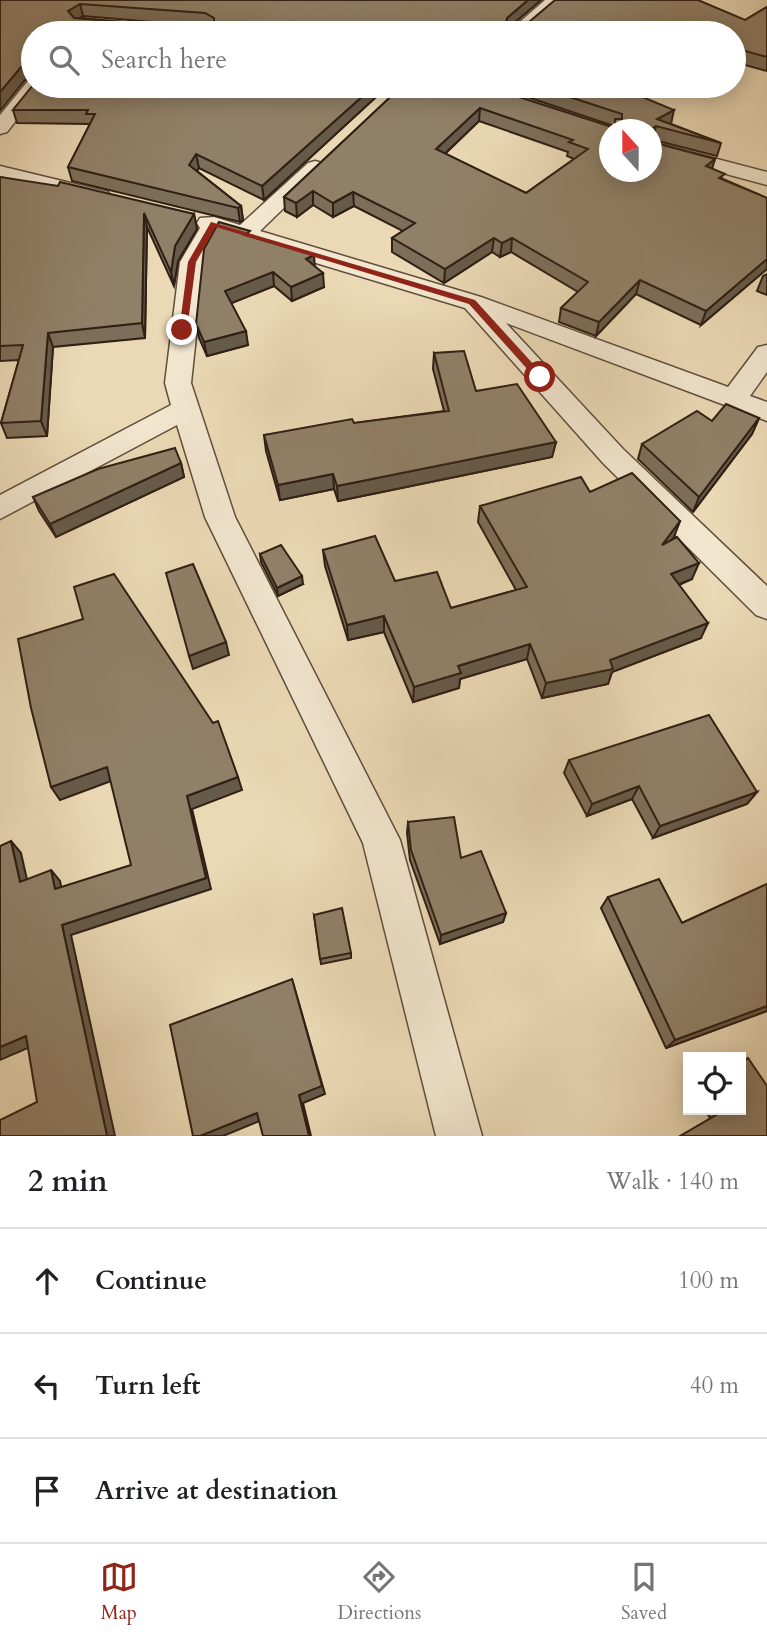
<!DOCTYPE html>
<html lang="en">
<head>
<meta charset="utf-8">
<style>
	:root { --surface:#fff; --page:#f2f2f2; --text:#202124; --muted:#757577; --line:#e0e0e0; --accent:#8f2418 }
	body { margin:0; font-family:Cardo,serif; background:var(--page); color:var(--text) }
	.controls { position:absolute; right:21px; bottom:21px; display:grid; overflow:hidden; border-radius:0px; box-shadow:0 4px 18px #0003 }
	.controls button { width:63px; height:63px; display:grid; place-items:center; padding:0; border:0; border-bottom:2px solid var(--line); background:var(--surface); color:var(--text); font:35px sans-serif }
	.compass { position:absolute; left:599px; top:119px; width:63px; height:63px; border-radius:50%; background:var(--surface); box-shadow:0 4px 18px #0003; rotate:339deg }
	.stop { position:absolute; width:21px; height:21px; margin:-16px; border:5px solid #8f2418; border-radius:50%; background:#fff }
	.stop.end { background:#8f2418; border-color:#fff; box-shadow:0 2px 7px #0008 }
	.list { margin:0; padding:0; list-style:none }
	h2 { display:flex; justify-content:space-between; align-items:center; height:91px; margin:0; padding:0 28px; font-size:30px }
	h2 small { font-size:23px; font-weight:400; color:var(--muted) }
	.list li { display:grid; grid-template-columns:46px 1fr auto; gap:21px; align-items:center; box-sizing:border-box; height:105px; padding:0 28px; border-top:2px solid var(--line) }
	.list b { display:block; font-size:26px; white-space:nowrap }
	.list em { font-size:23px; font-style:normal; color:var(--muted) }
	.icon { flex:none; width:38px; height:38px; fill:none; stroke:currentColor; stroke-width:2; stroke-linecap:round; stroke-linejoin:round }
	.map { position:relative; flex:none; width:767px; height:1136px; overflow:hidden }
	.search { position:absolute; background:var(--surface); box-shadow:0 4px 18px #0003; left:21px; right:21px; top:21px; height:77px; display:flex; align-items:center; gap:18px; box-sizing:border-box; padding:0 24px; border-radius:38px; color:var(--muted); font-size:26px }
	.sheet { height:406px; background:var(--surface) }
	nav { display:flex; justify-content:space-around; align-items:center; box-sizing:border-box; height:98px; border-top:2px solid var(--line); background:var(--surface); font-size:19px; color:var(--muted) }
	nav a { display:grid; justify-items:center; gap:4px }
	nav .on { color:var(--accent) }
	.map>svg:first-child { display:block }
	.lines { fill:none; stroke-linecap:round; stroke-linejoin:round }
	.street-casing { stroke:#5f4e3c; stroke-width:3 }
	.street { fill:#f2e6cf; fill-rule:evenodd }
	.wall { fill:#7d6e59; stroke:#301f14; stroke-width:2; fill-rule:evenodd }
	.shaded-wall { fill:#665a49; stroke:#301f14; stroke-width:2 }
	.building { fill:#918068; stroke:#301f14; stroke-width:2; fill-rule:evenodd }
	.route { fill:#8f2418 }
</style>
</head>
<body>
<div class="map">
<svg width="767" height="1136" viewBox="0 0 767 1136">
	<rect width="100%" height="100%" fill="#ebd9b5"/>
	<filter id="stains"><feTurbulence type="fractalNoise" baseFrequency=".00286" numOctaves="4"/><feColorMatrix values="0 0 0 0 .2 0 0 0 0 .09 0 0 0 0 .02 0 0 0 .5 -.17"/></filter>
	<radialGradient id="worn" r=".72"><stop offset=".6" stop-color="#630" stop-opacity="0"/><stop offset="1" stop-color="#630" stop-opacity=".3"/></radialGradient>
	<g class="lines">
		<defs>
			<g id="street">
				<path d="M545,0H563L526,33H507Z"/>
				<path d="M33,81V86H43L7,132L0,134V115L27,82Z"/>
				<path d="M652,142L767,172V185L652,154Z"/>
				<path d="M315,161L322,163L325,167L322,171L260,231L481,297L728,387L758,347L767,345V372L750,396L767,402V421L506,323L623,449L767,586V619L756,615L603,463L465,308L220,234L204,262L191,383L235,517L400,840L482,1136H436L363,843L205,517L177,425L0,519V495L171,405L165,383L180,262L200,228L197,223L200,218L214,217L240,225L308,163Z"/>
				<path d="M0,166L108,192L111,197L108,202L100,204L0,178Z"/>
			</g>
		</defs>
		<use href="#street" class="street-casing"/>
		<use href="#street" class="street"/>
	</g>
	<g class="wall">
		<path d="M0,0H541L515,22L745,20L767,7V71L734,62V33H33V79L25,80ZM83,16L164,23H135L80,18Z"/>
		<path d="M33,86H388L264,200L199,168L197,171L241,206L243,220L240,222L72,181L68,167L89,126V124L17,123L13,110Z"/>
		<path d="M402,86L612,127L614,126L494,86H616L671,124L721,143L717,156L654,140L655,143L715,159L712,168L723,179L767,198V269L701,325L636,294L596,336L559,322L561,308L578,292L511,252L500,257L492,252L444,283L392,252V238L403,231L354,206L333,217L313,205L297,217L285,211L284,197ZM479,121L568,152L567,156L574,159L526,193L445,154Z"/>
		<path d="M0,177L194,214L197,229L178,261L174,286L147,227L145,338L53,347L47,436L7,438L1,423L19,360L0,361Z"/>
		<path d="M250,236L314,255V266L324,287L292,301L274,286L231,303L248,345L207,356L199,338L196,324Z"/>
		<path d="M767,274V295L757,291L763,276Z"/>
		<path d="M434,353L476,391L556,442L552,457L338,501L334,489L280,500L266,451L264,435L444,411L433,369Z"/>
		<path d="M759,418L752,434L693,512L638,459L642,444L712,421Z"/>
		<path d="M181,463L184,477L56,537L39,511L33,497Z"/>
		<path d="M590,492L680,521L672,539L692,579L679,585L701,638L612,672L608,684L542,698L527,659L460,679L459,688L413,702L384,632L348,640L325,566L323,550L395,581L451,608L516,590L478,522L480,506Z"/>
		<path d="M260,554L303,584L278,596L261,562Z"/>
		<path d="M569,760L757,792L747,804L653,838L632,799L587,816L564,773Z"/>
		<path d="M408,822L506,913L503,922L440,944L410,860L407,833Z"/>
		<path d="M767,884V1011L666,1048L601,908L608,897L682,923Z"/>
		<path d="M314,915L351,953V958L321,964Z"/>
		<path d="M705,1110H741L710,1118Z"/>
	</g>
	<g class="shaded-wall">
		<path d="M528,0H541L505,31L507,18Z"/>
		<path d="M80,4L83,16L71,23L68,11Z"/>
		<path d="M31,66L33,79L25,80L0,111V92L21,67Z"/>
		<path d="M374,86H388L264,200L262,186Z"/>
		<path d="M480,108L479,121L435,163L436,149Z"/>
		<path d="M674,110L671,124L656,126L653,139V128L657,119Z"/>
		<path d="M196,154L199,168L192,178L189,165Z"/>
		<path d="M715,159L711,172L706,166Z"/>
		<path d="M313,191V205L297,217L296,203Z"/>
		<path d="M353,192L354,206L333,217V203Z"/>
		<path d="M241,206L243,220L240,222L238,208Z"/>
		<path d="M144,213L147,227L145,338L142,323Z"/>
		<path d="M194,214L197,229L178,261L174,286L171,272L175,246Z"/>
		<path d="M494,238L492,252L444,283L445,269Z"/>
		<path d="M512,238L511,252L500,257L502,243Z"/>
		<path d="M314,255L315,269L306,259Z"/>
		<path d="M767,259V269L701,325L706,311Z"/>
		<path d="M273,272L274,286L227,305L225,291Z"/>
		<path d="M323,273L324,287L292,301L291,287Z"/>
		<path d="M640,280L636,294L596,336L599,322Z"/>
		<path d="M246,331L248,345L207,356L204,342Z"/>
		<path d="M48,333L53,347L47,436L41,421Z"/>
		<path d="M759,418L752,434L693,512L699,497Z"/>
		<path d="M556,442L552,457L338,501L337,486Z"/>
		<path d="M181,463L184,477L56,537L50,524Z"/>
		<path d="M333,474L334,489L280,500L278,485Z"/>
		<path d="M680,521L674,537L656,561L662,545Z"/>
		<path d="M699,563L692,579L665,590L671,574Z"/>
		<path d="M302,576L303,584L278,596L277,588Z"/>
		<path d="M384,616V632L348,640L347,625Z"/>
		<path d="M708,623L701,638L612,672L608,684L542,698L546,683L610,660Z"/>
		<path d="M226,642L229,655L193,669L189,656Z"/>
		<path d="M530,644L527,659L460,679L459,688L413,702L414,687L458,666Z"/>
		<path d="M107,767L114,780L60,800L51,787Z"/>
		<path d="M238,777L242,790L192,809L211,889L71,935L115,1136H107L62,925L206,878L187,796Z"/>
		<path d="M639,786L632,799L587,816L592,804Z"/>
		<path d="M757,792L747,804L653,838L660,826Z"/>
		<path d="M11,841L21,853L30,893L20,882Z"/>
		<path d="M51,870L60,881L64,900L55,889Z"/>
		<path d="M506,913L503,922L440,944L441,935Z"/>
		<path d="M292,979L325,1094L303,1103L311,1136H309L299,1095Z"/>
		<path d="M767,1006V1011L666,1048L675,1040Z"/>
		<path d="M26,1036L37,1044L0,1060V1047Z"/>
		<path d="M257,1113L262,1120L223,1136H200Z"/>
	</g>
	<g class="building">
		<path d="M0,0H528L507,18L506,22H529L555,0H698L745,20L767,7V57L734,48V33H33V70H32L31,66L21,67L0,92ZM80,4L205,13L214,18V22L135,23L74,18L68,11Z"/>
		<path d="M33,85V86H374L262,186L196,154L189,165L241,206L238,208L68,167L95,114H86L88,110H13Z"/>
		<path d="M402,86H485L612,127L615,124V119H622V114L536,86H616L674,110L657,119L721,143L656,126L653,128L655,143L715,159L706,166L725,174L719,178L767,198V259L706,311L640,280L599,322L561,308L588,282L512,238L502,243L494,238L445,269L392,238L415,223L353,192L333,203L313,191L296,203L284,197ZM480,108L573,140L569,142L588,149L526,193L436,149ZM610,130H652V172H610Z"/>
		<path d="M0,177L58,186L60,182L194,214L175,246L171,272L144,213L142,323L48,333L41,421L1,423L23,345L0,346Z"/>
		<path d="M219,222L250,231L245,235L314,255L306,259L323,273L291,287L273,272L225,291L246,331L204,342L196,324L204,249Z"/>
		<path d="M464,351L476,391L517,384L556,442L337,486L333,474L278,485L264,435L352,419L354,423L449,411L434,353Z"/>
		<path d="M726,404L759,418L699,497L642,444L697,411L712,421Z"/>
		<path d="M175,448L181,463L50,524L33,497L98,469Z"/>
		<path d="M632,473L680,521L662,545L677,537L699,563L671,574L708,623L610,660L613,669L546,683L530,644L458,666L461,673L414,687L384,616L347,625L323,550L375,536L395,581L437,572L451,608L527,587L480,506L581,477L590,492Z"/>
		<path d="M281,545L302,576L277,588L260,554Z"/>
		<path d="M193,564L226,642L189,656L166,573Z"/>
		<path d="M114,574L213,723L218,721L238,777L187,796L206,878L62,925L107,1136H0V1120L37,1102L26,1036L0,1047V846L11,841L20,882L51,870L55,889L131,865L107,767L51,787L31,708L18,639L83,619L74,587Z"/>
		<path d="M709,715L757,792L660,826L639,786L592,804L569,760Z"/>
		<path d="M454,817L461,858L481,851L506,913L441,935L411,850L408,822Z"/>
		<path d="M659,879L682,923L767,884V1006L675,1040L608,897Z"/>
		<path d="M342,908L351,953L320,959L314,915Z"/>
		<path d="M292,979L322,1086L299,1095L309,1136H263L257,1113L200,1136H193L170,1025Z"/>
		<path d="M748,1058L767,1086V1136H680L721,1112L720,1110H741V1063Z"/>
	</g>
	<path class="route" d="M211,222L475,300L545,377L537,380L469,304L216,227L196,262L187,330L179,332L188,262Z"/>
	<rect width="100%" height="100%" filter="url(#stains)"/>
	<rect width="100%" height="100%" fill="url(#worn)"/>
</svg>
<div class="controls">
<button><svg class="icon" aria-label="locate" viewBox="0 0 24 24"><circle cx="12" cy="12" r="6"/><path d="M12 2v4M12 18v4M2 12h4M18 12h4"/></svg></button>
</div>
<svg class="compass" viewBox="-18 -18 36 36"><path d="M0-13l5 13h-10z" fill="#e53935"/><path d="M0 13l5-13h-10z" fill="#757577"/></svg>
<div class="stop" style="left:540px;top:377px"></div>
<div class="stop end" style="left:182px;top:330px"></div>
<div class="search"><svg class="icon" aria-label="search" viewBox="0 0 24 24"><circle cx="10" cy="10" r="6"/><path d="M15 15l6 6"/></svg>Search here</div>
</div>
<section class="sheet">
<h2>2 min<small>Walk · 140 m</small></h2>
<ul class="list">
<li><svg class="icon" aria-label="ahead" viewBox="0 0 24 24"><path d="M12 20V5M6 11l6-6 6 6"/></svg><div><b>Continue</b></div><em>100 m</em></li>
<li><svg class="icon" aria-label="left" viewBox="0 0 24 24"><path d="M17 20v-9H6M10 6l-5 5 5 5"/></svg><div><b>Turn left</b></div><em>40 m</em></li>
<li><svg class="icon" aria-label="arrive" viewBox="0 0 24 24"><path d="M6 21V4h12l-3 4 3 4H6"/></svg><div><b>Arrive at destination</b></div></li>
</ul>
</section>
<nav>
<a class="on"><svg class="icon" aria-label="map" viewBox="0 0 24 24"><path d="M3 6l6-2 6 2 6-2v14l-6 2-6-2-6 2zM9 4v14M15 6v14"/></svg>Map</a>
<a><svg class="icon" aria-label="directions" viewBox="0 0 24 24"><path d="M12 3l9 9-9 9-9-9zM9 14v-3h6M13 9l2 2-2 2"/></svg>Directions</a>
<a><svg class="icon" aria-label="saved" viewBox="0 0 24 24"><path d="M7 4h10v16l-5-4-5 4z"/></svg>Saved</a>
</nav>
</body>
</html>
